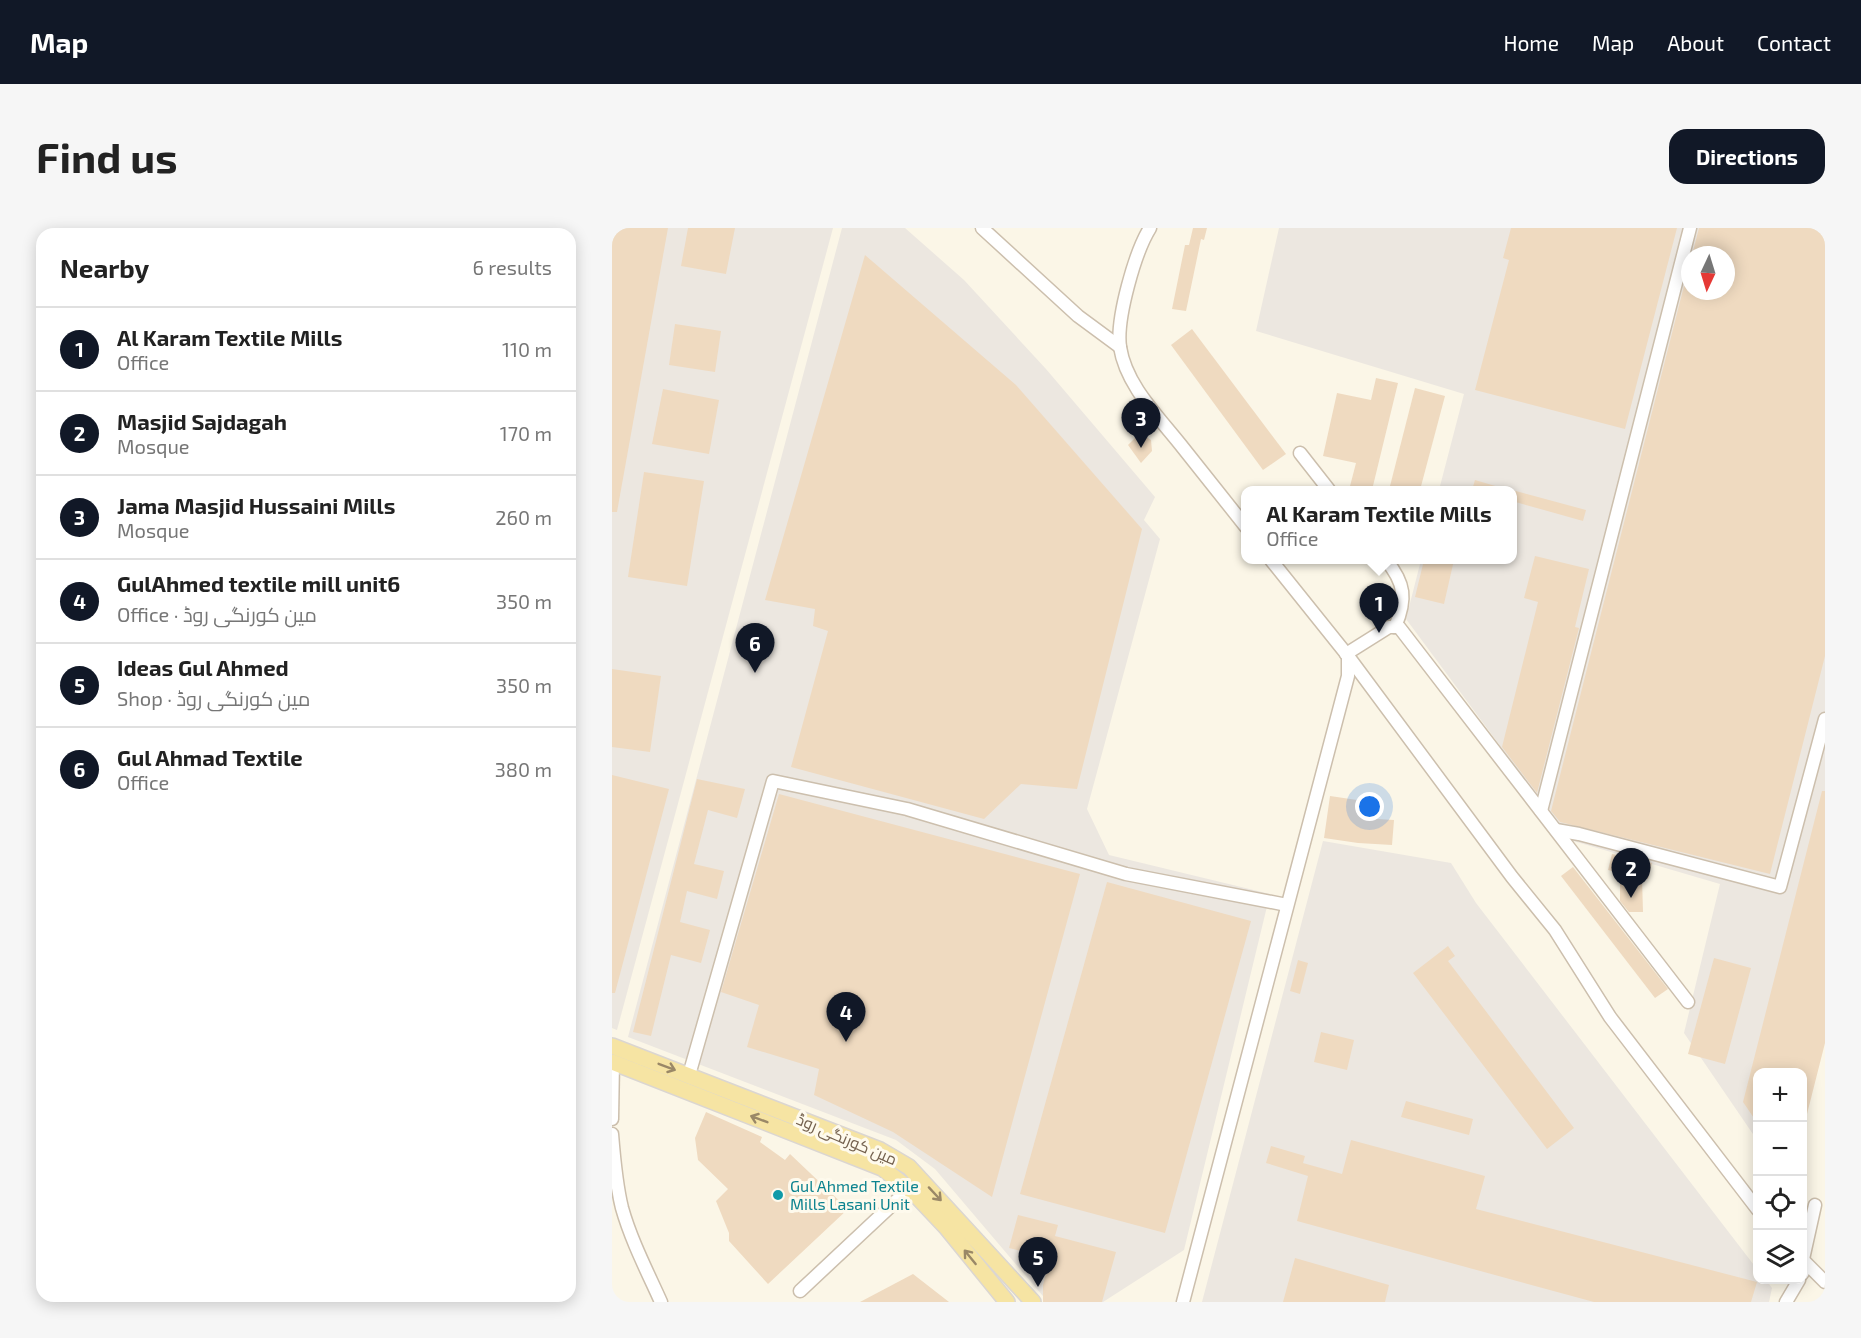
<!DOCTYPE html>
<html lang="en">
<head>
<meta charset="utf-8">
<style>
	:root { --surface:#fff; --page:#f6f6f6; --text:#222; --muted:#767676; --line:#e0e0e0; --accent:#111827 }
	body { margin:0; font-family:"Exo 2",Cairo,sans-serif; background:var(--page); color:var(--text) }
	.controls { position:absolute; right:18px; bottom:18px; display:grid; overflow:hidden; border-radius:12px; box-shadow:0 3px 15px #0003 }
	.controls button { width:54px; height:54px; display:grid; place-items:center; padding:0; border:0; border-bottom:2px solid var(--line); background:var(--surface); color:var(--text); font:30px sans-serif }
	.compass { position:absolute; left:1069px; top:18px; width:54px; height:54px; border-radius:50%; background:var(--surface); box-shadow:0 3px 15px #0003; rotate:184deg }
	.you { position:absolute; left:758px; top:579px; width:21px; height:21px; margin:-15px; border:4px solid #fff; border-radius:50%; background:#1a73e8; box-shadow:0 0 0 9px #1a73e833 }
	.badge { display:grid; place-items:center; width:39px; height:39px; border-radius:50%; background:var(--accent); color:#fff; font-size:20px; font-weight:700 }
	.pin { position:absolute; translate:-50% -50px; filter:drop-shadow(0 2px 3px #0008) }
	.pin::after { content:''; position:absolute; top:32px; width:21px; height:18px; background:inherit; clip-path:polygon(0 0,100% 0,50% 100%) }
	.popup { position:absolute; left:629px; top:258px; width:276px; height:78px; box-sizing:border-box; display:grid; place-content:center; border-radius:12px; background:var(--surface); filter:drop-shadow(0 2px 4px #0005); font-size:20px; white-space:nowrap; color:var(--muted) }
	.popup b { font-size:22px; color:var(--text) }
	.popup::after { content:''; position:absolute; left:50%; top:100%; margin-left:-12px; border:12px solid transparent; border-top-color:var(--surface) }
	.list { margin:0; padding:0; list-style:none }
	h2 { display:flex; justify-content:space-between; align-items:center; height:78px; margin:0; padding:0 24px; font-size:26px }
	h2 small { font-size:20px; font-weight:400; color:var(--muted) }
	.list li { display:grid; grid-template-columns:39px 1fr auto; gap:18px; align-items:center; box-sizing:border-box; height:84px; padding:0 24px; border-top:2px solid var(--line) }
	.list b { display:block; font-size:22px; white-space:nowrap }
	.list p { margin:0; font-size:20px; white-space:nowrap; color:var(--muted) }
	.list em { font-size:20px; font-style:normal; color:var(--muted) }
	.icon { flex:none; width:33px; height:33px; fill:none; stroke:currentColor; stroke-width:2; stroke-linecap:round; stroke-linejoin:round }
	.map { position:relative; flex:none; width:1213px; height:1074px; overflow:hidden; border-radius:18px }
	header { display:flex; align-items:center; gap:36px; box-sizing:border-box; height:84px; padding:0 30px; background:var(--accent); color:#fff }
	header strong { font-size:28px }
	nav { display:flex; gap:33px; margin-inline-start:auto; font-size:21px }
	.intro { display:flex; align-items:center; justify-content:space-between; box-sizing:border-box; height:144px; padding:0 36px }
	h1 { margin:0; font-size:42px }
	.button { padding:15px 27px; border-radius:18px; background:var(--accent); color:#fff; font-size:21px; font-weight:700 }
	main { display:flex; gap:36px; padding:0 36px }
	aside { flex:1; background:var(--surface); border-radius:18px; box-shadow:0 3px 15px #0003 }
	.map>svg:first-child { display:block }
	.industrial { fill:#ece7e0; fill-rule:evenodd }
	.building { fill:#efdac0 }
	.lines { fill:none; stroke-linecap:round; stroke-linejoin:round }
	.minor-casing { stroke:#ccbfad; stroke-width:15 }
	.major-casing { stroke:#dbd6d1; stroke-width:18 }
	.minor { stroke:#fff; stroke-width:12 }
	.major { stroke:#f6e4a3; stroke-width:15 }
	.oneway { stroke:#9a8867 }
	.culture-dot { fill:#0f9aa8; stroke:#fefaed; stroke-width:2 }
	.labels { text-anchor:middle; stroke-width:6; stroke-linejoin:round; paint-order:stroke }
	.street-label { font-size:16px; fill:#73604d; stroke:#fefaed }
	.culture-label { font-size:16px; fill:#0d838f; stroke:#fefaed; text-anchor:start }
</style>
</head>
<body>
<header>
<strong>Map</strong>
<nav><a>Home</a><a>Map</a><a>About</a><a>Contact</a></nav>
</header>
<div class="intro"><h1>Find us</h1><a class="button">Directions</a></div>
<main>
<aside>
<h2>Nearby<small>6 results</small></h2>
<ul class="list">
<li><span class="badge">1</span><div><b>Al Karam Textile Mills</b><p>Office</p></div><em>110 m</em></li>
<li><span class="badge">2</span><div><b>Masjid Sajdagah</b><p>Mosque</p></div><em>170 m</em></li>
<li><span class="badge">3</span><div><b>Jama Masjid Hussaini Mills</b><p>Mosque</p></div><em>260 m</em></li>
<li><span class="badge">4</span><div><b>GulAhmed textile mill unit6</b><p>Office · مین کورنگی روڈ</p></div><em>350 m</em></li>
<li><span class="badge">5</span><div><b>Ideas Gul Ahmed</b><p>Shop · مین کورنگی روڈ</p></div><em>350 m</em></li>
<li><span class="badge">6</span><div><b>Gul Ahmad Textile</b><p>Office</p></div><em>380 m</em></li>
</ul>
</aside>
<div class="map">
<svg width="1213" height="1074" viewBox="0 0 1213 1074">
	<rect width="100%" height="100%" fill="#fbf6e7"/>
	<g class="industrial">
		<path d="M0,0H221L5,802L0,800Z"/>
		<path d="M230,0H293L352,52L434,141L543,269L532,292L548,311L475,581L497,627L658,666L572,1022L491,1074H436L323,941L284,912L16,809Z"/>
		<path d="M667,0H1213V808L1191,892L1190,844H1146L1145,912L1072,805L1108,656L958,612L794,391L809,332H900V262H827L852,166L644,103ZM1078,27H1114V63H1078Z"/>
		<path d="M711,613L839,635L864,675L1145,1041L1146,1052H1154L1160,1060L1157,1074H590Z"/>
	</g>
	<g class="building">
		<path d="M0,0H56L5,284H0Z"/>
		<path d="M76,0H123L114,46L69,38Z"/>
		<path d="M581,0H595L592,12L589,11L574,83L560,81L573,17H577Z"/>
		<path d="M899,0H1065L1013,201L863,162L897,32L891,30Z"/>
		<path d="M1087,0H1213V428L1158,646L948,594L939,583L1075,46L1078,47V63H1114V27H1080Z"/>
		<path d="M253,27L404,157L530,301L465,561L409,556L372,591L179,539L216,403L201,398L203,381L153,372Z"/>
		<path d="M63,96L109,103L103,144L57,137Z"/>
		<path d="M580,101L674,226L651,242L559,117Z"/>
		<path d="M764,150L786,155L760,262H737L744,235L711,228L725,165L759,172Z"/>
		<path d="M803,160L833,168L808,262H777Z"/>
		<path d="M51,161L107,172L97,226L40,216Z"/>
		<path d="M528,205L539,212L540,223L529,235L516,217Z"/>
		<path d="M32,244L92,253L75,358L16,349Z"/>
		<path d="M863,252L890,260V262H860Z"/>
		<path d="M900,262L974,282L971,293L900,273Z"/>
		<path d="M923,328L977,341L963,399L967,400L925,565L890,519L926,374L912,370Z"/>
		<path d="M812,332H842L832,376L803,369Z"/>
		<path d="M0,441L49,448L38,524L0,519Z"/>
		<path d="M0,547L57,561L3,765H0Z"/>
		<path d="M85,551L133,561L125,590L96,582L82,636L112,643L105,671L75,663L68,694L98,702L89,735L59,727L39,808L21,804Z"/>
		<path d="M1210,563H1213V815L1194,890H1191V844H1146V896L1131,874Z"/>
		<path d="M167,566L468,646L380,969L281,904L202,867L207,841L135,819L147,777L109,764Z"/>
		<path d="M718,568L752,573L750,590L782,592L780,617L746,615L712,610Z"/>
		<path d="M1000,626L1040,635L1036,651L1030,650L1031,684H1017L1008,673V645L996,642Z"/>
		<path d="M961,639L1056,761L1043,770L949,648Z"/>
		<path d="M495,654L639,693L553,1005L408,966Z"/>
		<path d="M836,718L843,728L836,733L962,900L935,921L801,745Z"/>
		<path d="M1102,730L1139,740L1113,836L1076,826Z"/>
		<path d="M686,732L696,735L688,766L678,763Z"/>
		<path d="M709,804L742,812L735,842L702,834Z"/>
		<path d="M794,873L861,891L857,907L789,889Z"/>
		<path d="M94,884L150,909L148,914L173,932L178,926L236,981L156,1056L117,1013V1005L104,973L116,961L86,932L83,910Z"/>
		<path d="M739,912L873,948L864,981L1145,1054L1139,1074H982L685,993L696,948L654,935L659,918L693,928L691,935L730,946Z"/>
		<path d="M406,987L446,997L443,1008L504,1024L490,1074H431V1057L438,1030L397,1020Z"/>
		<path d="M683,1030L777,1057L773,1074H671Z"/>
		<path d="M301,1046L337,1074H248Z"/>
	</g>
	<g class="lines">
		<defs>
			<g id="minor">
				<path d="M370,0L466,88L508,119"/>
				<path d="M538,0C523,24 504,91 508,119C514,157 545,187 568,216C590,244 612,271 634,299"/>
				<path d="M688,225L717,262"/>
				<path d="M774,332C793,355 795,371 783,399"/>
				<path d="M734,426L777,399H787L1076,774"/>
				<path d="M736,428L900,649L943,702L998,789L1146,982"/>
				<path d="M929,583L1078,0"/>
				<path d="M944,602L967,606L1168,659L1213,491"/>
				<path d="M77,847L161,553L295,581L514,646L675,677"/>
				<path d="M0,891L1,834"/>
				<path d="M0,906C2,931 4,956 10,980C19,1012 35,1043 49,1074"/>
				<path d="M1190,1031L1213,1054"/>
				<path d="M1190,1046L1193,1040L1191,1031L1203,977"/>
				<path d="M188,1063L297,961"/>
				<path d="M571,1074L736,448V428L659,332"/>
				<path d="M1174,1074L1187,1052"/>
			</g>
			<g id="major">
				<path d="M0,818L268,922L297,939L421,1074"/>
				<path d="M0,834L270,940L301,964L334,999L395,1074"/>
			</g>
		</defs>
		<use href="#minor" class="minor-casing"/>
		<use href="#major" class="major-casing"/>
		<use href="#minor" class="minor"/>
		<use href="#major" class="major"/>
	</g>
	<defs><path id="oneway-shaft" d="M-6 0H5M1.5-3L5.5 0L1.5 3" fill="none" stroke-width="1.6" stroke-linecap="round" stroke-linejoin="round" transform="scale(1.5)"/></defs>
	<g class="oneway">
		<use href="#oneway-shaft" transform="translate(55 839) rotate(21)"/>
		<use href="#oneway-shaft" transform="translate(147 891) rotate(-159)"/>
		<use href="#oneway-shaft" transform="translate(323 966) rotate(47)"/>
		<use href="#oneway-shaft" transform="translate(358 1029) rotate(-129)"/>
	</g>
	<circle class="culture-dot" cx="166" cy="967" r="6"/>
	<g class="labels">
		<g class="street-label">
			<text transform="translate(235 911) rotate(23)" y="6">مین کورنگی روڈ</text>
		</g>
		<g class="culture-label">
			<text x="178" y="964">Gul Ahmed Textile<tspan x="178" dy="18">Mills Lasani Unit</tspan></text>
		</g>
	</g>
</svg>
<div class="controls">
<button>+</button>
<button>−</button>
<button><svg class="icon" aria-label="locate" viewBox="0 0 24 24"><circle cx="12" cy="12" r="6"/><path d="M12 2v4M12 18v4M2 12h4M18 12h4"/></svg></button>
<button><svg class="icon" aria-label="layers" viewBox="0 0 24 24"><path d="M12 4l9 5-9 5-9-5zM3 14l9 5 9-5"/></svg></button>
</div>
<svg class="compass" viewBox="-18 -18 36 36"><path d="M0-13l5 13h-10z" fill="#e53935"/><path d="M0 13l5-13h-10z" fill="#767676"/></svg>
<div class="you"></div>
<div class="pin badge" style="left:767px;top:405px">1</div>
<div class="popup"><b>Al Karam Textile Mills</b>Office</div>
<div class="pin badge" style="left:1019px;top:670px">2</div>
<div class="pin badge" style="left:529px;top:220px">3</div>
<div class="pin badge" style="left:234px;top:814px">4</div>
<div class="pin badge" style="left:426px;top:1059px">5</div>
<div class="pin badge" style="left:143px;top:445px">6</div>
</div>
</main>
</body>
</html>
